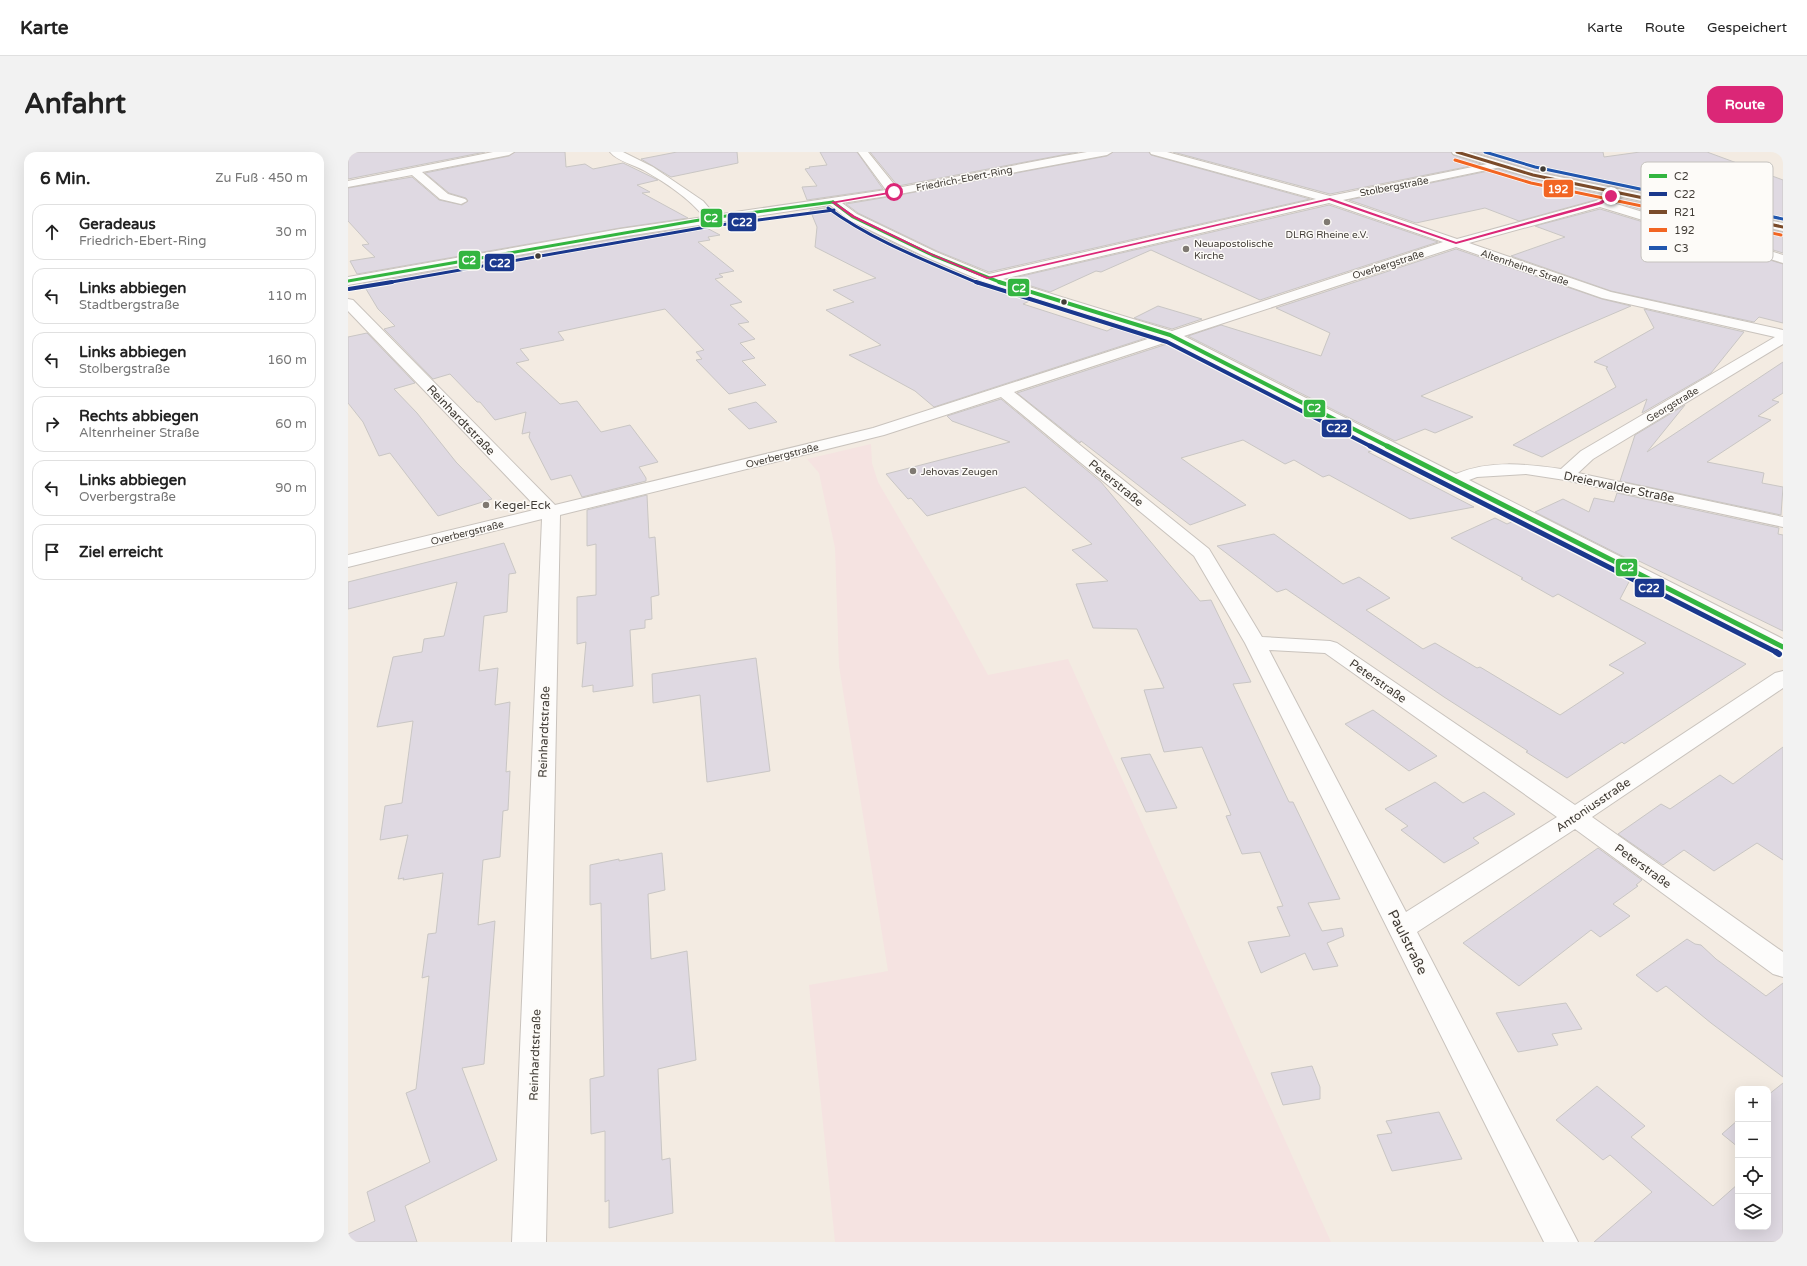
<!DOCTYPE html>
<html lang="de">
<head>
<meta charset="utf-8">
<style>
	:root { --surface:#fff; --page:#f2f2f2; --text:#222; --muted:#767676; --line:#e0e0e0; --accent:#db2777 }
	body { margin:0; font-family:"Varela Round",sans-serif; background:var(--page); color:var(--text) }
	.controls { position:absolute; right:12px; bottom:12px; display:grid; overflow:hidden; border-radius:8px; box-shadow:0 4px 16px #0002 }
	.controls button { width:36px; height:36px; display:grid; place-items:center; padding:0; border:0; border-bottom:1px solid var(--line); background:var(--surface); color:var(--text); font:20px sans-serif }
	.stop { position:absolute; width:12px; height:12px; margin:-9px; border:3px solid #db2777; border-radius:50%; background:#fff }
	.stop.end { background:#db2777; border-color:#fff; box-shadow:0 1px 4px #0008 }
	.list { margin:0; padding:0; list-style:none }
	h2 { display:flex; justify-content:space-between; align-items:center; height:52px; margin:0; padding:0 16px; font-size:17px }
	h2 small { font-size:13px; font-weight:400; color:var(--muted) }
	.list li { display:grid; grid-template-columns:26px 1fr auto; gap:12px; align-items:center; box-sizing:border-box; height:56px; margin:0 8px 8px; padding:0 8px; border:1px solid var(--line); border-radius:12px }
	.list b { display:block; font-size:15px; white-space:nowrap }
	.list p { margin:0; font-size:13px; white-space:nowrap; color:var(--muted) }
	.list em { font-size:13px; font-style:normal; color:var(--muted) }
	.icon { flex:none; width:22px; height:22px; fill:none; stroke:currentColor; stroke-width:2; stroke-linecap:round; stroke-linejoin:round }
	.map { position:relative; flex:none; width:1435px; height:1090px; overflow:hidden; border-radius:12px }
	header { display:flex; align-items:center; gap:24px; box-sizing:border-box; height:56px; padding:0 20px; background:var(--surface); border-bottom:1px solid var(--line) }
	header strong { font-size:19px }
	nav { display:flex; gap:22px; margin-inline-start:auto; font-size:14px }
	.intro { display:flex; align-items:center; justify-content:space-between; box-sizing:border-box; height:96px; padding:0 24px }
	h1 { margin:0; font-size:28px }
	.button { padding:10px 18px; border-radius:12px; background:var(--accent); color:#fff; font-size:14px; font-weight:700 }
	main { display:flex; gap:24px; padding:0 24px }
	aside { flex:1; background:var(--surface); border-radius:12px; box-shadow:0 4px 16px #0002 }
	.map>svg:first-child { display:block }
	.commercial { fill:#f5e3e1 }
	.building { fill:#dfd9e2; stroke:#c9c6c4 }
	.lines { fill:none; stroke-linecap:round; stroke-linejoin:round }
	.minor-casing { stroke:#c9c3bd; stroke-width:2 }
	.secondary-casing { stroke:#c9c3bd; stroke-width:2 }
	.minor { fill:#fdfcfb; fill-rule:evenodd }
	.secondary { fill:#fdfcfb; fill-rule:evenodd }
	.bus-1-far2-casing { stroke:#fdfbf8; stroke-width:4.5 }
	.bus-1-far1-casing { stroke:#fdfbf8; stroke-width:6 }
	.bus-1-casing { stroke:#fdfbf8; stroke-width:8 }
	.bus-2-far3-casing { stroke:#fdfbf8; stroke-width:4.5 }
	.bus-2-far2-casing { stroke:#fdfbf8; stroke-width:6 }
	.bus-2-far1-casing { stroke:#fdfbf8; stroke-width:8 }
	.bus-2-casing { stroke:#fdfbf8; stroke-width:10 }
	.bus-3-casing { stroke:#fdfbf8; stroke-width:4.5 }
	.bus-4-casing { stroke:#fdfbf8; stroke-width:4.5 }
	.bus-5-casing { stroke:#fdfbf8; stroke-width:4.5 }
	.bus-1-far2 { stroke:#33b540; stroke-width:3 }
	.bus-1-far1 { stroke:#33b540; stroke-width:4 }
	.bus-1 { stroke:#33b540; stroke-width:5 }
	.bus-2-far3 { stroke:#1a388d; stroke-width:3 }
	.bus-2-far2 { stroke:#1a388d; stroke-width:4 }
	.bus-2-far1 { stroke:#1a388d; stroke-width:5 }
	.bus-2 { stroke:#1a388d; stroke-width:6 }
	.bus-3 { stroke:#7a4b2a; stroke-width:3 }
	.bus-4 { stroke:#f26522; stroke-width:3 }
	.bus-5 { stroke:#2056ae; stroke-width:3 }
	.route { fill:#db2777 }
	.bus-dot { fill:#413c36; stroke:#fdfbf8; stroke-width:1.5 }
	.poi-dot { fill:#7f7972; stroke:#fdfbf8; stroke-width:1.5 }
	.labels { text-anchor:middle; stroke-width:3; stroke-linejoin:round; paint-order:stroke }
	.far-street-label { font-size:10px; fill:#413c36; stroke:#fdfbf8 }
	.far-poi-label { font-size:10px; fill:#413c36; stroke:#fdfbf8; text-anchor:start }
	.street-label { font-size:12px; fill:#413c36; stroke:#fdfbf8 }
	.poi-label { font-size:12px; fill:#413c36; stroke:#fdfbf8; text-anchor:start }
	.near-street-label { font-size:14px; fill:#413c36; stroke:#fdfbf8 }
	.key { fill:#fdfbf8; stroke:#c5c2be; stroke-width:1 }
	.key-label { font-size:11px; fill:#413c36 }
	.line-badge { stroke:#fdfbf8; stroke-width:1.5 }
	.badge-label { font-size:11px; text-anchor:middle; font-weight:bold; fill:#fff }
</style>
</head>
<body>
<header>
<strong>Karte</strong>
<nav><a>Karte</a><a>Route</a><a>Gespeichert</a></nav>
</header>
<div class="intro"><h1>Anfahrt</h1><a class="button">Route</a></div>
<main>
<aside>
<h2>6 Min.<small>Zu Fuß · 450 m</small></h2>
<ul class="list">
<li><svg class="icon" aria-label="ahead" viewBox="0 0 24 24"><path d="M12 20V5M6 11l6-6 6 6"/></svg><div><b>Geradeaus</b><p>Friedrich-Ebert-Ring</p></div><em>30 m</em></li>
<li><svg class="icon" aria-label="left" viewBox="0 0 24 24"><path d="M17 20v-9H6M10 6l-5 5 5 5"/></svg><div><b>Links abbiegen</b><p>Stadtbergstraße</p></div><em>110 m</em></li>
<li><svg class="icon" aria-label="left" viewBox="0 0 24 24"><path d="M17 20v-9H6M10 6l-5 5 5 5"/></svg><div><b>Links abbiegen</b><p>Stolbergstraße</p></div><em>160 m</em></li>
<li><svg class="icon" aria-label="right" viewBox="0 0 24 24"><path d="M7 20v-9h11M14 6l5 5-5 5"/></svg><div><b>Rechts abbiegen</b><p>Altenrheiner Straße</p></div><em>60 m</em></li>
<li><svg class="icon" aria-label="left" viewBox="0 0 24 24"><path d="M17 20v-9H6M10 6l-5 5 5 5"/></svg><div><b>Links abbiegen</b><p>Overbergstraße</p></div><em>90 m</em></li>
<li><svg class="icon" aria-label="arrive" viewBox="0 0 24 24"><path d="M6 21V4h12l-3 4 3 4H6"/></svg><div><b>Ziel erreicht</b></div></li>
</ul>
</aside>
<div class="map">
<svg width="1435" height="1090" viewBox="0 0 1435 1090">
	<rect width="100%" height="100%" fill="#f3ebe2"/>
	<path class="commercial" d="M523,292L524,311L530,330L607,462L640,523L720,507L983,1090H487L461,833L540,819L491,514L487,396L471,321L459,307Z"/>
	<g class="building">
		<path d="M0,0H137L0,27Z"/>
		<path d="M167,0H217L218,15L237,12L245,17L275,11L310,28L289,33L302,40L294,41L340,66L272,76L9,122L2,109L27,105L14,93L21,92L0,69V36L64,25L91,48L114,53L120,49L118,46L101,41L77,21L161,4Z"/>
		<path d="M329,0H389L390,11L323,25L293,7Z"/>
		<path d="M472,0H509L535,37L459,48L454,35L469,34L457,17L462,16L461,15L479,13Z"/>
		<path d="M522,0H730L550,34Z"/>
		<path d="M765,0H801L803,3L962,47L641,120L589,99L510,61L498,52L546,44L759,4Z"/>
		<path d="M825,0H1103L1105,3L1133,12L982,42Z"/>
		<path d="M1125,0H1255L1256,5L1292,0H1359L1435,28V69L1187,19Z"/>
		<path d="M1150,17L1185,27L1257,43L1247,48L1171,69L1137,56L1068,71L1001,48Z"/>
		<path d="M1271,46L1435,80V101L1265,49Z"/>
		<path d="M981,53L1090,90L912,148L803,98L753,120L748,119L702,140L661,127Z"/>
		<path d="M482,55L500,69L579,107L633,130L686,147L675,152L759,179L770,173L804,184L586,255L567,239L501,203L533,193L478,158L506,150L485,138L528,126L467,95L469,75L462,58Z"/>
		<path d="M1252,57L1435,112V171L1411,165L1406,170L1263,139L1163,104L1217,85L1187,74Z"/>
		<path d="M355,74L372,83L360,85L362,88L350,90L386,119L371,122L375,125L367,127L394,150L382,153L401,170L390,172L407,187L392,191L407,206L394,209L418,233L381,242L348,208L354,207L348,200L356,198L317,157L210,180L216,188L172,197L181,208L168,211L212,252L229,249L253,280L282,273L310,310L291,315L298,326V329L234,345L223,323L203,328L181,285L182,280L174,282L178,260L147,268L132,250H129L102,222L85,227L36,177L47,174L30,157L15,132L272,86Z"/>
		<path d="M1108,97L1254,147L1283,154L1073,244L1125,265L1087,281L1077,277L1047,289L840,184L873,173L973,204L982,181L928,156Z"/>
		<path d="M810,154L854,167L824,177L786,166Z"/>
		<path d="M1296,157L1396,180L1363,221L1294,261L1299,247L1194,305L1165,293L1268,235L1258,216L1260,215L1246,210L1306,176Z"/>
		<path d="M19,181L67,231L46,237L69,261L108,310L144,347L90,364L42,301L31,304L15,270L0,251V185Z"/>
		<path d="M822,191L1029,297L1020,300L1126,355L1062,367L981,323L975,325L946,308L937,312L895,288L833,306L898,353L842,373L733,289L732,291L669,241Z"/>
		<path d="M1435,210V241L1424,248L1431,250L1410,264L1423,268L1359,310L1416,321L1414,331L1435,335L1433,363L1272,329L1287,283L1337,253L1299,300Z"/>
		<path d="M653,247L753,330L852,449L863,448L903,530L885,532L941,650H945L992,747L960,751L974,779L994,776L996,784L979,791L990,814L965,818L957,801L913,821L900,790L942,784L929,755L935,754L912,700L894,702L878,664L883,663L854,595L816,600L796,538L816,536L789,477L745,476L728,432L760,429L724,398L744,392L677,335L579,364L563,346L560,347L538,322L662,290L604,269L599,264Z"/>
		<path d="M408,250L429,270L401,277L380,257Z"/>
		<path d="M1269,341L1431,376L1430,382L1435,383V479L1291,409L1290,412L1187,360L1215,347L1241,360L1246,346L1266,350Z"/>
		<path d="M299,343L301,386L307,385L311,443L303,445L304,467L297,468V476L282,478L285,534L245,540V533L234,535L238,490L229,492V445L248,443V392L239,394V358Z"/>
		<path d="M1147,366L1159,372L1168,368L1283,426L1272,447L1398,512L1276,592L1274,590L1219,626L1178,600L1180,599L1096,545L938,437L929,440L869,394L926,382L995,432L1011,425L1042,446L1018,458L1075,497L1087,491L1129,516L1132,515L1212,563L1276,521L1261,513L1298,491L1210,442L1205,445L1173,427L1175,426L1103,386Z"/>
		<path d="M156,391L168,421L161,422L159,460L136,464L131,519L150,516L147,553L162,550L158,620L162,619L160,658L155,659L152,705L135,708L130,773L147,769L136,912L114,916L149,1008L57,1054L69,1090H0V1082L27,1069L19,1040L82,1010L58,941L68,937L81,824L74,826L80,782L88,781L95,721L55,728L56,726L50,727L60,683L32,688L37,654L54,651L65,569L29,575L45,505L74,500L76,487L96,484L109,430L0,457V430Z"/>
		<path d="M408,506L422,619L359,630L352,543L305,551L304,522Z"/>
		<path d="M1025,558L1089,604L1061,619L997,572Z"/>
		<path d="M1435,595V708L1409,691L1366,719L1336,698L1315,713L1270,682L1313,652L1322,657L1372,623L1385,632Z"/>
		<path d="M802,602L829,656L798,660L773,606Z"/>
		<path d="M1087,630L1115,651L1136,640L1167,662L1125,686L1131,691L1096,711L1053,678L1060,674L1037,657Z"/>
		<path d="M1250,696L1294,728L1288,733L1290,734L1265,752L1282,764L1252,785L1243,778L1171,834L1115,791Z"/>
		<path d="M314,701L317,738L300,742L303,807L339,799L348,908L310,917L314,1008L322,1006L325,1061L261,1076V1048L257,1050V979L243,982L242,927L256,924L253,751L242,753V713L271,707V709Z"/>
		<path d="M1339,787L1347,792L1353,793L1368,807L1418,844L1435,831V925L1363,871L1318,834L1309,840L1288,823Z"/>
		<path d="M1218,851L1234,877L1204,882L1210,893L1170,900L1148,861Z"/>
		<path d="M964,914L972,935V947L935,953L923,921Z"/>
		<path d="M1435,931V1090H1246L1304,1040L1262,1003L1255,1008L1208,968L1249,934L1297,974L1283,985L1365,1054L1390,1032V1075H1420V943Z"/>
		<path d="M1091,960L1114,1007L1044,1019L1029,983L1044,981L1038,969Z"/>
		<path d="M1390,968V995L1374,982Z"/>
	</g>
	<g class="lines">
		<defs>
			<g id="minor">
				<path d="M145,0H166L161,3L74,20L100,42L117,47L119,49L113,52L92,47L64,23L0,35V29Z"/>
				<path d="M262,0H275L305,15L355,49L367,63L538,38L510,0H520L549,36L715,4L739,0H764L759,3L546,43L494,51L509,62L588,100L641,122L968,47L803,2L802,0H819L982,44L1149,10L1153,11L1154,13L1153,15L995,48L1109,87L1248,49L1271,37L1277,40L1262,50L1435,103V111L1252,55L1121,91L1263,140L1435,178V192L1245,307L1230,321L1435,365V375L1217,328L1178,322L1129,325L1121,328L1435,487V501L1428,499L822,189L666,240L861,397L914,485L982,489L989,491L1227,653L1427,521L1435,519V536L1244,665L1435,800V825L1425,822L1227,677L1069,780L1230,1090H1196L897,491L846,404L653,245L536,283L212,363L198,1090H164L194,367L0,415V403L190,357L0,159V147L5,148L207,353L525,276L809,184L634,129L580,106L501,68L482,53L272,85L0,133V125L272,77L356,65C341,46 318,31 297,19C287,13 269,9 262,0ZM981,51L1095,90L824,179L655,127ZM1108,95L1254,146L1427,185L1233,299L1213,317C1178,312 1141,308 1108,322L836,184ZM921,498L977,501L1209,665L1058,760Z"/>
			</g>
			<path id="secondary" d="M1104,0H1120L1187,20L1435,71V79L1185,26L1105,2Z"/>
		</defs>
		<use href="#minor" class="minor-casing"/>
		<use href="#secondary" class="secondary-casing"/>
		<use href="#minor" class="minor"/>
		<use href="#secondary" class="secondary"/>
		<defs>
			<g id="bus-1-far2">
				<path d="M485,50L505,65L584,103L654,131"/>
				<path d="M0,129L363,66L485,50"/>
			</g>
			<path id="bus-1-far1" d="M651,130L822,183L1041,295"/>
			<path id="bus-1" d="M1039,294L1435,495"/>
			<g id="bus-2-far3">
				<path d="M480,56C525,89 579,109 630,131"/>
				<path d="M38,131L364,74L486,58"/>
			</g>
			<g id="bus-2-far2">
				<path d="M628,130L819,190L1024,295"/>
				<path d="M1,137L44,130"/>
			</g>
			<path id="bus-2-far1" d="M1022,294L1430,501"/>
			<path id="bus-2" d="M1428,500L1431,502"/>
			<path id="bus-3" d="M1109,0L1185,23L1435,75"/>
			<path id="bus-4" d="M1107,8L1183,31L1433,83"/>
			<path id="bus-5" d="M1137,0L1187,15L1435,67"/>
		</defs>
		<use href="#bus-1-far2" class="bus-1-far2-casing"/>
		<use href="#bus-1-far1" class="bus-1-far1-casing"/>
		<use href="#bus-1" class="bus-1-casing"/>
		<use href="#bus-2-far3" class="bus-2-far3-casing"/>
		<use href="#bus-2-far2" class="bus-2-far2-casing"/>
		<use href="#bus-2-far1" class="bus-2-far1-casing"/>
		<use href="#bus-2" class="bus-2-casing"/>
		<use href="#bus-3" class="bus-3-casing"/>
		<use href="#bus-4" class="bus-4-casing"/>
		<use href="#bus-5" class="bus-5-casing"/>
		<use href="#bus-1-far2" class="bus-1-far2"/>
		<use href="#bus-1-far1" class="bus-1-far1"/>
		<use href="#bus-1" class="bus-1"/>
		<use href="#bus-2-far3" class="bus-2-far3"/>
		<use href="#bus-2-far2" class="bus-2-far2"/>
		<use href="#bus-2-far1" class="bus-2-far1"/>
		<use href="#bus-2" class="bus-2"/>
		<use href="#bus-3" class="bus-3"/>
		<use href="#bus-4" class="bus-4"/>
		<use href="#bus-5" class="bus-5"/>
	</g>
	<path class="route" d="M547,39L546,41L488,51L507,64L585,102L640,125L982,46L1108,90L1251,50L1262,43L1265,44L1254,52L1108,92L981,48L639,127L583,103L504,65L483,50Z"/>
	<g class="bus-dot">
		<circle cx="1195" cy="17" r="3.5"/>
		<circle cx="190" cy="104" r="3.5"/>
		<circle cx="716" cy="150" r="3.5"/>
	</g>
	<g class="poi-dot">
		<circle cx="979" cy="70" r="4"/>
		<circle cx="838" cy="97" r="4"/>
		<circle cx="565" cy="319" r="4"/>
		<circle cx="138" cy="353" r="4"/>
	</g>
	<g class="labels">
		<g class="far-street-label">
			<text transform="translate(616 26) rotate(-11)" y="4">Friedrich-Ebert-Ring</text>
			<text transform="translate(1046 34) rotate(-11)" y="4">Stolbergstraße</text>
			<text transform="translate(1040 112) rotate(-18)" y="4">Overbergstraße</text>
			<text transform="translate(1177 115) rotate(19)" y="4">Altenrheiner Straße</text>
			<text transform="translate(1324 252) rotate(-31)" y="4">Georgstraße</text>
			<text transform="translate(434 303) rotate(-14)" y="4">Overbergstraße</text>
			<text transform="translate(119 380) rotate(-14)" y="4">Overbergstraße</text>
		</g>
		<g class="far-poi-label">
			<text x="979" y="86" text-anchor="middle">DLRG Rheine e.V.</text>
			<text x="846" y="95">Neuapostolische<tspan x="846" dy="12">Kirche</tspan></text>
			<text x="573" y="323">Jehovas Zeugen</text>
		</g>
		<g class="street-label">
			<text transform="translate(113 268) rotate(46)" y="4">Reinhardtstraße</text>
			<text transform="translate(768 331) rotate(39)" y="4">Peterstraße</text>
			<text transform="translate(1271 335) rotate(12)" y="4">Dreierwalder Straße</text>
			<text transform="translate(1030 529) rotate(35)" y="4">Peterstraße</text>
			<text transform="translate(196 580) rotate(-88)" y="4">Reinhardtstraße</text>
			<text transform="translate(1245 653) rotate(-34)" y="4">Antoniusstraße</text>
			<text transform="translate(1295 714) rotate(36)" y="4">Peterstraße</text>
			<text transform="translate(187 903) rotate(-88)" y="4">Reinhardtstraße</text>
		</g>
		<g class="poi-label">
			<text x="146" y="357">Kegel-Eck</text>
		</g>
		<g class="near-street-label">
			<text transform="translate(1060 790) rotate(63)" y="5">Paulstraße</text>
		</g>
	</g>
	<rect x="1293" y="10" width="132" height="100" rx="6" class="key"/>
	<rect x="1301" y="22" width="18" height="4" fill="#33b540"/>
	<rect x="1301" y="40" width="18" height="4" fill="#1a388d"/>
	<rect x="1301" y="58" width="18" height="4" fill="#7a4b2a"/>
	<rect x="1301" y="76" width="18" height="4" fill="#f26522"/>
	<rect x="1301" y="94" width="18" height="4" fill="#2056ae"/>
	<g class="key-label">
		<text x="1326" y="28">C2</text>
		<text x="1326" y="46">C22</text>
		<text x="1326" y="64">R21</text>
		<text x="1326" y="82">192</text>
		<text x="1326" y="100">C3</text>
	</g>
	<g class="line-badge">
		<rect x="1195" y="27" width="31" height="19" rx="4" fill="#f26522"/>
		<rect x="352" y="56" width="23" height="20" rx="4" fill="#33b540"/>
		<rect x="379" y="60" width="30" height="20" rx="4" fill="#1a388d"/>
		<rect x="110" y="98" width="23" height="20" rx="4" fill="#33b540"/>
		<rect x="136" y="101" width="31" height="19" rx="4" fill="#1a388d"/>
		<rect x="659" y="126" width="23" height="19" rx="4" fill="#33b540"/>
		<rect x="955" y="247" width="23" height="19" rx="4" fill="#33b540"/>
		<rect x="973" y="267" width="31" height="19" rx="4" fill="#1a388d"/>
		<rect x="1267" y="406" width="23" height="19" rx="4" fill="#33b540"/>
		<rect x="1286" y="426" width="31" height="20" rx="4" fill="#1a388d"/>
	</g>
	<g class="badge-label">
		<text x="1210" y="41">192</text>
		<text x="363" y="70">C2</text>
		<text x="394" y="74">C22</text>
		<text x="121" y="112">C2</text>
		<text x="152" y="115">C22</text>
		<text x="671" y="140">C2</text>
		<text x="966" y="260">C2</text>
		<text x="989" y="280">C22</text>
		<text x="1279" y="419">C2</text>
		<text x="1301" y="440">C22</text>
	</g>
</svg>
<div class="controls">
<button>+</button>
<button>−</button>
<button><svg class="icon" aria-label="locate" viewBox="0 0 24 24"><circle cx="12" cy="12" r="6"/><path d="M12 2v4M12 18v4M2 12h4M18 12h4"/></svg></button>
<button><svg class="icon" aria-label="layers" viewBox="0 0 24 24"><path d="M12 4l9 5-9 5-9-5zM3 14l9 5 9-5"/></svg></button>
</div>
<div class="stop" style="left:546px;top:40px"></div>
<div class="stop end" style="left:1263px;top:44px"></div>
</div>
</main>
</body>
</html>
